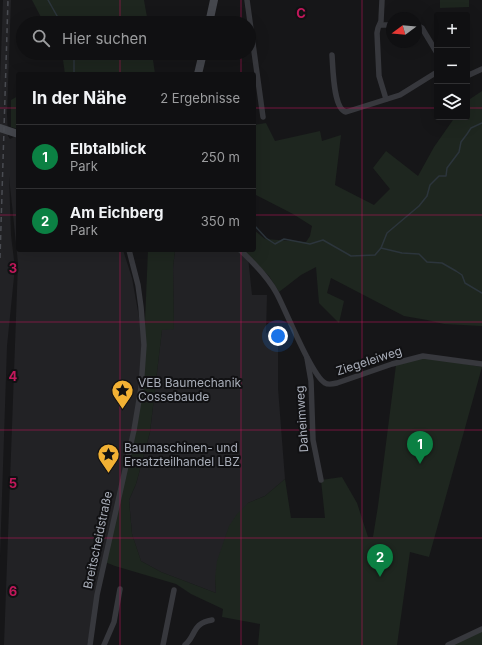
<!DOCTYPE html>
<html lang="de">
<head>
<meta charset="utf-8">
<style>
	:root { --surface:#101012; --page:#1e1e20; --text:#f1f3f6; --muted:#9c9d9f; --line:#303032; --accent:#0b8043 }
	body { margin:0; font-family:Inter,sans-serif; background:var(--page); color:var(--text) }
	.controls { position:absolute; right:12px; top:12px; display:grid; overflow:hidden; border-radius:4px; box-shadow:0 4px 16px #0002 }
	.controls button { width:36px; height:36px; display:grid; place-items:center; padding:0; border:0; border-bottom:1px solid var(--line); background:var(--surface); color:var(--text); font:20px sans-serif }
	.compass { position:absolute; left:386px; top:12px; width:36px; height:36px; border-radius:50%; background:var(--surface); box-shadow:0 4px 16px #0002; rotate:254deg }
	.you { position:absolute; left:278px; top:336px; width:14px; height:14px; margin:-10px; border:3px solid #fff; border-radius:50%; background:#1a73e8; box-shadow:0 0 0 6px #1a73e833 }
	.badge { display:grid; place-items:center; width:26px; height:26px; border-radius:50%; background:var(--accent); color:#fff; font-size:13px; font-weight:700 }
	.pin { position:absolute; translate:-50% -33px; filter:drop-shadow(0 1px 2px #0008) }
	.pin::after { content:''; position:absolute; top:21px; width:14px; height:12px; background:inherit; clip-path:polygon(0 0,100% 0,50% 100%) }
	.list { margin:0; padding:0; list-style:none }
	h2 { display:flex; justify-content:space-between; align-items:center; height:52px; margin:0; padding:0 16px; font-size:17px }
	h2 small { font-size:13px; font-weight:400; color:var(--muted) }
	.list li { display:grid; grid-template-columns:26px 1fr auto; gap:12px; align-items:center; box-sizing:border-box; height:64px; padding:0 16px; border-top:1px solid var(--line) }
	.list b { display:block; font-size:15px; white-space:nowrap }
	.list p { margin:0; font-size:13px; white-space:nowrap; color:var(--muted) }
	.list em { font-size:13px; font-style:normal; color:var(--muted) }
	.icon { flex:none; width:22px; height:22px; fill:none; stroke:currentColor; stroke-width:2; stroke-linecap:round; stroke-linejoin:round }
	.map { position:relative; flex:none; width:482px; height:645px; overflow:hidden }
	.search { position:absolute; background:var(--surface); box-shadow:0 4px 16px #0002; left:16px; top:16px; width:240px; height:44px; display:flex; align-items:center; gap:10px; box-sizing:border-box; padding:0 14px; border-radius:22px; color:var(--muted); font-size:15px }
	.panel { position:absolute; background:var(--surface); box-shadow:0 4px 16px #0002; left:16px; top:72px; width:240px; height:180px; border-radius:4px }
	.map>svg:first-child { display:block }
	.built { fill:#222225 }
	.green { fill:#1e261f }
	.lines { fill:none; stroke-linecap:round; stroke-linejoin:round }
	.stream { stroke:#2c353c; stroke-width:1.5 }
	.street { stroke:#37383d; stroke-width:5.5 }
	.secondary { stroke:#45474d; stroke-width:8 }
	.rail { stroke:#4a4c52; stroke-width:1.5; stroke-dasharray:5 4; stroke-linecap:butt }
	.grid { fill:none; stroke:#c2185b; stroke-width:1; stroke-opacity:0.55 }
	.labels { text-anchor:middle; stroke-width:4; stroke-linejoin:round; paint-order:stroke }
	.street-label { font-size:12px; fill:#a8adb8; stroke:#111113 }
	.poi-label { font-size:12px; fill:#a8adb8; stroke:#111113; text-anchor:start }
	.grid-label { font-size:13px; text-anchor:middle; font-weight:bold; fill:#c2185b; stroke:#111113; stroke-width:4; stroke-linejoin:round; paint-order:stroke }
</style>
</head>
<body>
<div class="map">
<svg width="482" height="645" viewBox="0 0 482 645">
	<rect width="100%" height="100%" fill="#161618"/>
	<g class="built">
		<path d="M3,0H11L7,114L8,136L10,139L14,137L18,139V250H123L132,278L144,345L141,388L87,645H4L18,263L9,176L11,235L14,260V277L7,346L0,557V83Z"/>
		<path d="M175,250H240L248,257L252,295H267L266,333L278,334V388L285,479L265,496L248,503L215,578L216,593L161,572L141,561L132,534L129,500L136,484L150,432L162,329H174L173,268Z"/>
	</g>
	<g class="green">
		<path d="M32,0H144L148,23H44Z"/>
		<path d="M440,0H469V7L440,8Z"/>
		<path d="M62,53H152L155,74H65Z"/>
		<path d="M482,91V326L444,324L427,320L404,316L331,278L327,293L344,301L339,323L319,303L316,267L301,275L279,292L269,276L242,250H254V230L265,239L306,242L310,236L312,226L293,214L254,194V125L266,123L275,141L320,131L322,141L341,135L335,185L374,205L390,189L373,168L386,151L418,176L434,147L455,117H467V101Z"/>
		<path d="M18,96V129L11,127V100Z"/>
		<path d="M148,250H175L173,268L174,329L162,330L150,432L136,484L129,500L132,534L141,561L161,572L216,593L215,578L217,561L229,526L237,514L248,503L265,496L285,479L291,518H325L321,480L342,477L357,503L368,537H373L378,506L396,365L424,357L482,367L429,557L410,552L397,645H258L260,624L222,617L223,609L191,594L176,584L115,566L105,562L134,430L144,345Z"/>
		<path d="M482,631V645H452Z"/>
	</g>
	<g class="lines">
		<g class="stream">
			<path d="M48,0L61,23"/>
			<path d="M71,53L74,59V74"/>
			<path d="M254,225L266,238L275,244L284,239L310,244L323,240L351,256L375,255L381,248L387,233L419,206L427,196L430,185L439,176H446L447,168L459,152L461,142L467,134L471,128L482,123"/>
			<path d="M381,248L402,253L419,254L427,262L442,263L456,271L462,275L465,283L482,293"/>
		</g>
		<g class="street">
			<path d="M247,0L263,117"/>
			<path d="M382,0L381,21L378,28L377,33L379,76L386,99"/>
			<path d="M380,25H392"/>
			<path d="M416,25L422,28L437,53"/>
			<path d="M332,55C333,67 333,109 346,112L400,95L437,72"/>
			<path d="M467,71L469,75L482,69"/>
			<path d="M240,250C254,263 268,277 277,294C286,311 312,376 325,383C328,385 333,384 337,383L392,364L423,356L482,364"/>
			<path d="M307,358L311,381L313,440L321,480"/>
			<path d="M90,645L97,595L134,430L141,388L144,345L141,307L138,285L129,250"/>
			<path d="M104,645L114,622L120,589"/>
			<path d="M163,645L174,590"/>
			<path d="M185,645C196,636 192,623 212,620"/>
			<path d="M448,645L482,629"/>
		</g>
		<g class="secondary">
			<path d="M209,23L214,0"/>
			<path d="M198,74L203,53"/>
			<path d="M0,128L18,134"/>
		</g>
		<path class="rail" d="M0,258L8,0"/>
	</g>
	<path class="grid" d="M120,0V23M241,0V23M362,0V645M120,53V74M241,53V74M0,108H18M254,108H437M467,108H482M0,215H18M254,215H482M120,250V645M241,250V645M0,322H482M0,430H482M0,538H482"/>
	<defs>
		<symbol id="sight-pin" viewBox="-11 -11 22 30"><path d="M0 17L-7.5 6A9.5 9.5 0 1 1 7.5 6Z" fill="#f2b134" stroke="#111113"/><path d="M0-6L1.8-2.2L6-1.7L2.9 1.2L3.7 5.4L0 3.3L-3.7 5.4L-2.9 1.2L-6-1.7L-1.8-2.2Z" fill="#111"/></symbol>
	</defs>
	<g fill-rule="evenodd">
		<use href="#sight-pin" x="110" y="378" width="25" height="34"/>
		<use href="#sight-pin" x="96" y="442" width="25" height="34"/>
	</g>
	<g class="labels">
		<g class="street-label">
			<text transform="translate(369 361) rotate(-18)" y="4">Ziegeleiweg</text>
			<text transform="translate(302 419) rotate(-94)" y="4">Daheimweg</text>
			<text transform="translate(98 540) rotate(-78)" y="4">Breitscheidstraße</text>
		</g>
		<g class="poi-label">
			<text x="138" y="387">VEB Baumechanik<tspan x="138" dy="14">Cossebaude</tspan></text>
			<text x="124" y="452">Baumaschinen- und<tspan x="124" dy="14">Ersatzteilhandel LBZ</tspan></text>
		</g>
	</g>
	<g class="grid-label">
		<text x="301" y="18">C</text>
		<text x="13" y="273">3</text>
		<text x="13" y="381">4</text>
		<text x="13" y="488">5</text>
		<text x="13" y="596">6</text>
	</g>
</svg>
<div class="controls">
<button>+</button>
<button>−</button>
<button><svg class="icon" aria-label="layers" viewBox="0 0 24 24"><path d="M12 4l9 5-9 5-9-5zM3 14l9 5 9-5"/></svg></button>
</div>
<svg class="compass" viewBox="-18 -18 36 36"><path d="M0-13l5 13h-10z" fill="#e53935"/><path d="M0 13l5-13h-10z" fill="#9c9d9f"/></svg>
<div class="you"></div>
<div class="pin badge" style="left:420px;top:464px">1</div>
<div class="pin badge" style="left:380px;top:577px">2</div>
<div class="search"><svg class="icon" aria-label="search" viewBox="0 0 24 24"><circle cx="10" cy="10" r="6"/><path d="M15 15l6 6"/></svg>Hier suchen</div>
<section class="panel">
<h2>In der Nähe<small>2 Ergebnisse</small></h2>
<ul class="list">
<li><span class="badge">1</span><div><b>Elbtalblick</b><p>Park</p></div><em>250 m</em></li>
<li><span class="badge">2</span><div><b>Am Eichberg</b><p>Park</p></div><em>350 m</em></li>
</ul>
</section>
</div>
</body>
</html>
